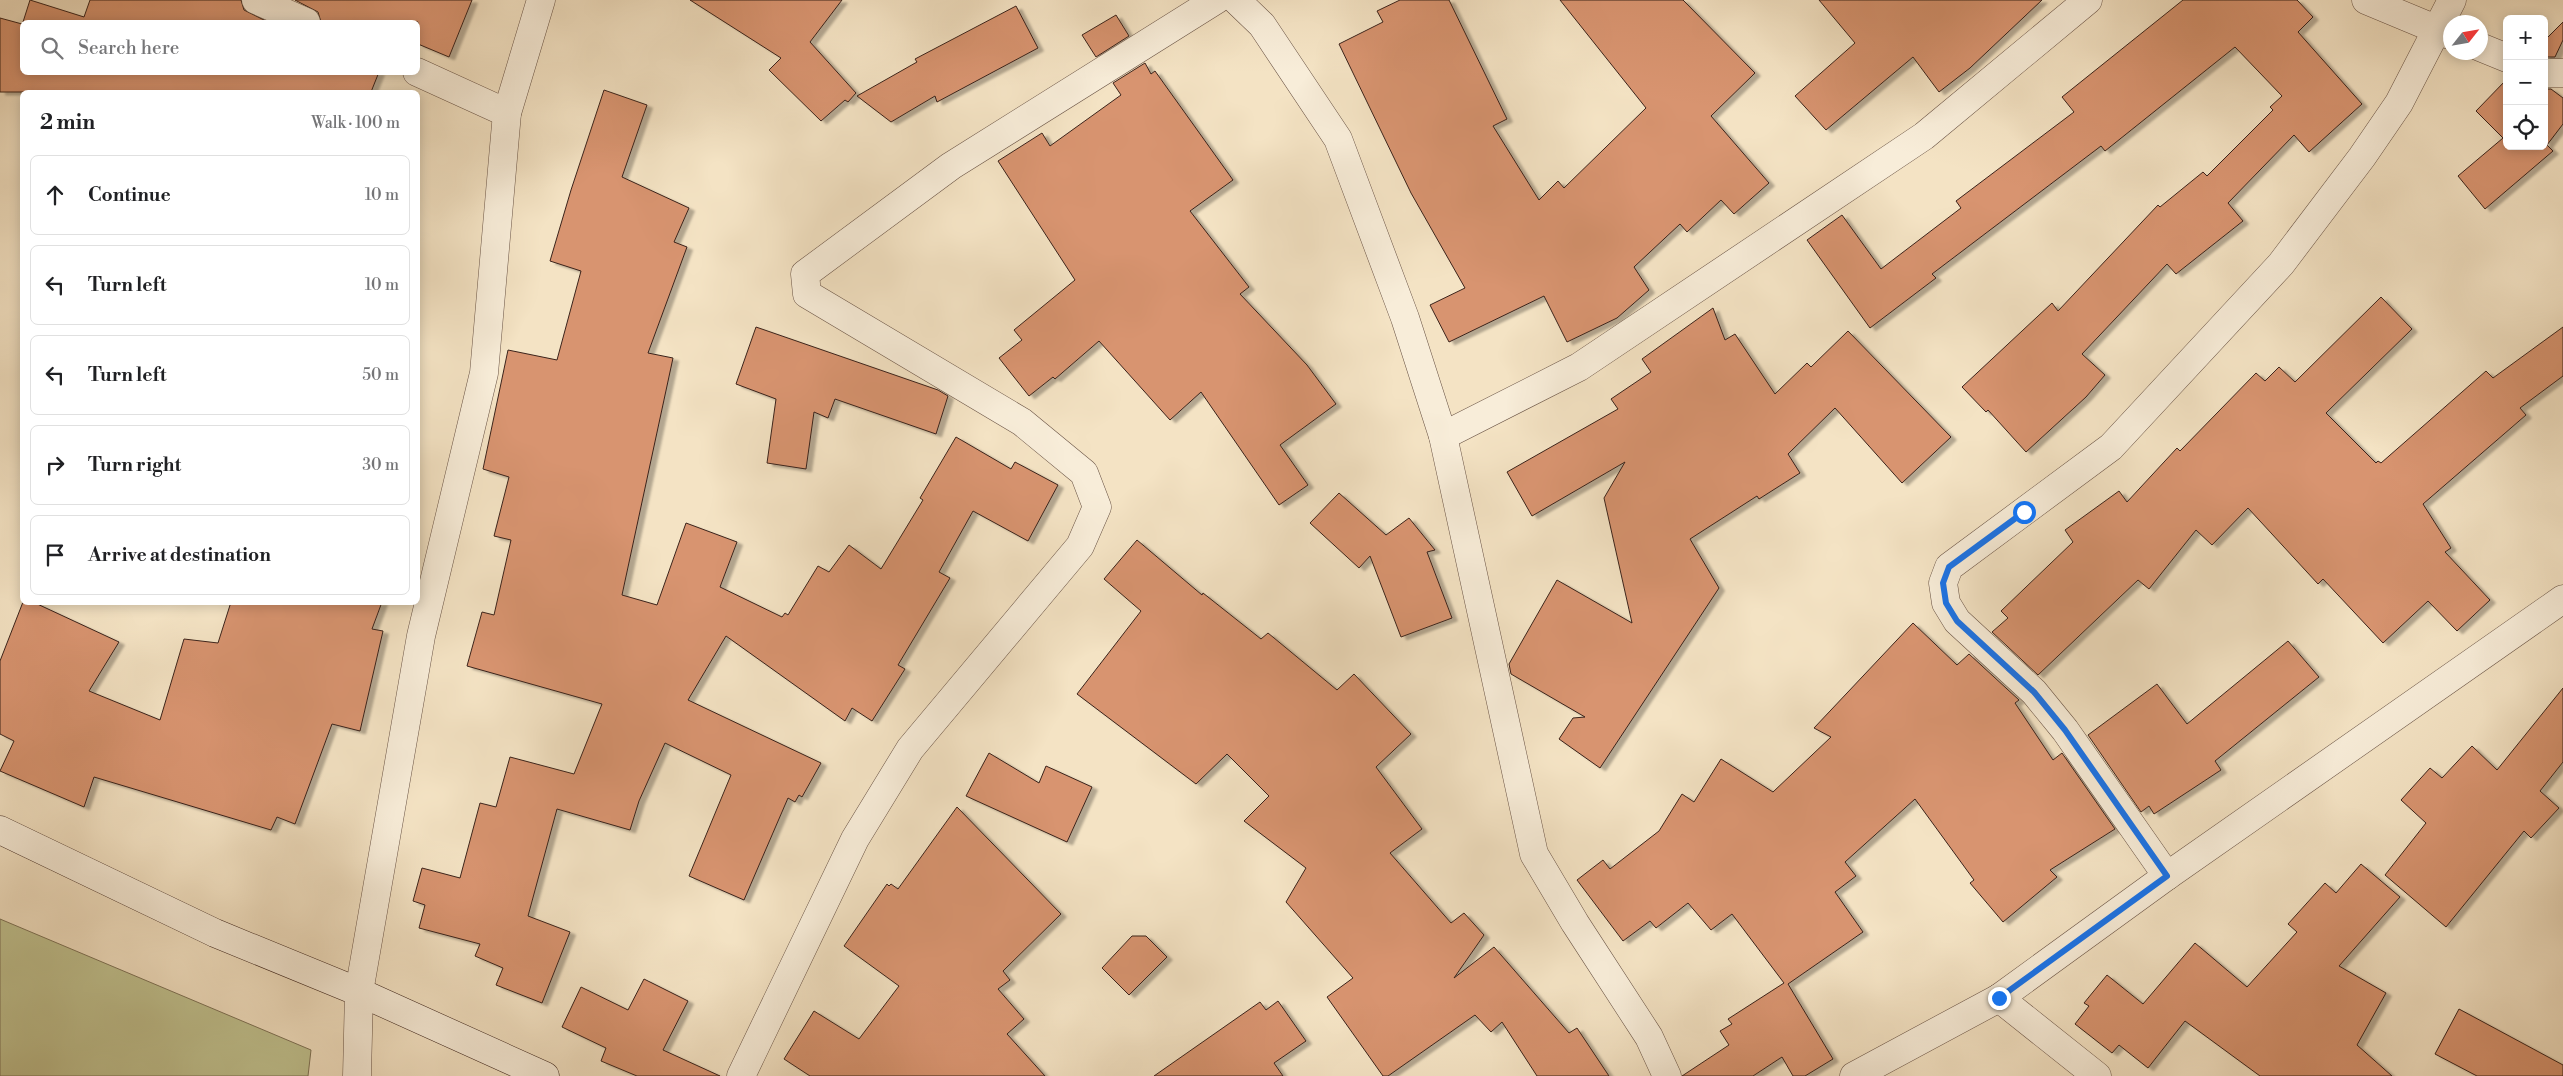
<!DOCTYPE html>
<html lang="en">
<head>
<meta charset="utf-8">
<style>
	:root { --surface:#fff; --page:#f2f2f2; --text:#202124; --muted:#757577; --line:#e0e0e0 }
	body { margin:0; font-family:"Libre Bodoni",serif; background:var(--page); color:var(--text) }
	.controls { position:absolute; right:15px; top:15px; display:grid; overflow:hidden; border-radius:8px; box-shadow:0 2px 12px #0003 }
	.controls button { width:45px; height:45px; display:grid; place-items:center; padding:0; border:0; border-bottom:1px solid var(--line); background:var(--surface); color:var(--text); font:25px sans-serif }
	.compass { position:absolute; left:2443px; top:15px; width:45px; height:45px; border-radius:50%; background:var(--surface); box-shadow:0 2px 12px #0003; rotate:59deg }
	.stop { position:absolute; width:15px; height:15px; margin:-11px; border:4px solid #1a73e8; border-radius:50%; background:#fff }
	.stop.end { background:#1a73e8; border-color:#fff; box-shadow:0 1px 5px #0008 }
	.list { margin:0; padding:0; list-style:none }
	h2 { display:flex; justify-content:space-between; align-items:center; height:65px; margin:0; padding:0 20px; font-size:21px }
	h2 small { font-size:16px; font-weight:400; color:var(--muted) }
	.list li { display:grid; grid-template-columns:32px 1fr auto; gap:15px; align-items:center; box-sizing:border-box; height:80px; margin:0 10px 10px; padding:0 10px; border:1px solid var(--line); border-radius:8px }
	.list b { display:block; font-size:19px; white-space:nowrap }
	.list em { font-size:16px; font-style:normal; color:var(--muted) }
	.icon { flex:none; width:28px; height:28px; fill:none; stroke:currentColor; stroke-width:2; stroke-linecap:round; stroke-linejoin:round }
	.map { position:relative; flex:none; width:2563px; height:1076px; overflow:hidden }
	.search { position:absolute; background:var(--surface); box-shadow:0 2px 12px #0003; left:20px; top:20px; width:400px; height:55px; display:flex; align-items:center; gap:12px; box-sizing:border-box; padding:0 18px; border-radius:8px; color:var(--muted); font-size:19px }
	.panel { position:absolute; background:var(--surface); box-shadow:0 2px 12px #0003; left:20px; top:90px; width:400px; height:515px; border-radius:8px }
	.map>svg:first-child { display:block }
	.green { fill:#c0c290; stroke:#7e7256 }
	.building { fill:#d8946f; stroke:#3b231b; filter:url(#shadow) }
	.lines { fill:none; stroke-linecap:round; stroke-linejoin:round }
	.street-casing { stroke:#695345; stroke-width:29 }
	.secondary-casing { stroke:#3b231b; stroke-width:29 }
	.street { stroke:#f8edd9; stroke-width:28 }
	.secondary { stroke:#f8edd9; stroke-width:28 }
	.route { stroke:#1a73e8; stroke-width:6 }
</style>
</head>
<body>
<div class="map">
<svg width="2563" height="1076" viewBox="0 0 2563 1076">
	<defs>
		<filter id="shadow"><feDropShadow dx="5.5" dy="3" stdDeviation="1" flood-color="#0004"/></filter>
	</defs>
	<rect width="100%" height="100%" fill="#f4e3c4"/>
	<filter id="stains"><feTurbulence type="fractalNoise" baseFrequency=".004" numOctaves="4"/><feColorMatrix values="0 0 0 0 .2 0 0 0 0 .09 0 0 0 0 .02 0 0 0 .5 -.17"/></filter>
	<radialGradient id="worn" r=".72"><stop offset=".6" stop-color="#630" stop-opacity="0"/><stop offset="1" stop-color="#630" stop-opacity=".3"/></radialGradient>
	<path class="green" d="M0,919L311,1050L308,1076H0Z"/>
	<g class="building">
		<path d="M30,0L84,17L90,0H241L244,10L268,22H23Z"/>
		<path d="M295,0H472L449,57L418,44V22H321L318,12Z"/>
		<path d="M690,0H842L810,42L856,93L848,102L845,100L821,121L769,70L781,58Z"/>
		<path d="M1400,0H1449L1507,119L1493,126L1539,200L1558,181L1564,188L1646,108L1560,0H1683L1755,73L1711,116L1769,183L1734,214L1721,200L1687,232L1680,224L1634,267L1649,290L1617,318L1567,342L1544,296L1449,342L1430,305L1465,288L1411,193L1339,44L1383,22L1377,11Z"/>
		<path d="M1819,0H2042L1970,68L1939,92L1913,57L1826,130L1795,96L1855,43Z"/>
		<path d="M2183,0H2297L2313,17L2298,32L2362,104L2309,152L2294,135L2228,203L2243,221L2176,274L2167,264L2082,354L2105,375L2086,397L2026,452L1988,410L1986,412L1962,387L2052,303L2058,311L2158,205L2160,207L2203,172L2207,176L2273,110L2270,107L2282,96L2235,47L2105,151L2101,146L1932,274L1936,278L1870,328L1807,240L1842,215L1881,269L1961,208L1956,201L2074,112L2062,97Z"/>
		<path d="M1016,6L1038,48L937,102L935,96L891,122L857,96L917,62L915,59Z"/>
		<path d="M1116,15L1129,36L1096,57L1082,35Z"/>
		<path d="M0,18L22,24V72H379L371,92H0Z"/>
		<path d="M2563,22V40L2555,57H2544V41Z"/>
		<path d="M1145,63L1151,74L1155,71L1233,180L1190,211L1249,287L1240,294L1307,365L1336,404L1280,445L1308,485L1279,505L1201,392L1170,420L1099,341L1055,379L1053,377L1029,396L999,358L1022,340L1014,330L1075,280L998,161L1042,133L1050,146L1121,95L1113,83Z"/>
		<path d="M2507,79V146H2544V89H2551L2563,98V124L2547,145L2553,151L2485,209L2458,176L2503,138L2476,111Z"/>
		<path d="M604,90L647,105L622,177L689,208L674,242L687,247L648,353L673,358L622,595L657,605L686,523L737,542L720,587L782,617L785,613L788,615L818,566L829,572L849,545L881,569L923,500L920,498L956,437L1011,469L1015,462L1058,485L1028,541L973,511L939,572L950,578L898,665L905,669L872,721L852,708L845,721L726,636L688,700L821,763L802,797L799,795L795,802L788,798L744,900L689,876L731,775L665,743L639,801L630,830L557,809L528,916L570,932L542,1003L496,985L503,968L475,956L480,944L419,928L425,905L413,901L422,868L460,878L480,803L496,807L510,757L574,774L602,704L467,666L482,612L494,615L511,540L494,536L509,477L483,469L508,350L557,360L581,271L550,261L571,190Z"/>
		<path d="M2381,297L2412,329L2326,413L2376,463L2378,461L2381,463L2486,371L2493,378L2563,327V376L2520,408L2526,415L2423,504L2451,548L2445,552L2490,600L2457,631L2428,601L2383,643L2323,579L2318,584L2248,508L2212,545L2196,530L2149,589L2138,580L2038,675L1992,632L2008,618L2001,611L2073,542L2065,530L2119,491L2127,502L2177,448L2180,451L2256,373L2265,381L2279,367L2295,382Z"/>
		<path d="M1713,308L1725,340L1735,334L1775,394L1807,363L1811,367L1848,331L1951,437L1902,483L1835,408L1788,454L1800,473L1759,499L1757,496L1690,539L1719,588L1600,768L1559,739L1573,718L1585,717L1511,674L1509,664L1557,580L1632,623L1604,498L1625,462L1532,516L1507,472L1618,409L1611,399L1651,372L1642,359Z"/>
		<path d="M756,327L938,390L948,396L936,434L835,399L828,418L814,412L806,469L767,463L776,399L736,384Z"/>
		<path d="M1339,493L1386,535L1409,518L1435,550L1427,552L1452,618L1401,637L1370,556L1359,568L1310,523Z"/>
		<path d="M1137,540L1202,595L1203,593L1261,639L1268,633L1337,690L1354,674L1411,734L1376,767L1422,829L1390,853L1451,923L1464,913L1484,935L1454,978L1494,947L1569,1033L1577,1028L1609,1076H1537L1502,1022L1491,1032L1475,1015L1388,1076H1383L1327,997L1353,978L1286,902L1306,868L1244,821L1269,796L1227,754L1196,784L1077,694L1141,611L1104,579Z"/>
		<path d="M23,602H33L119,642L89,691L160,720L184,639L218,643L231,602H382L372,629L383,631L360,731L332,724L295,824L277,817L271,830L94,777L84,807L0,771L14,741L0,734V661Z"/>
		<path d="M1913,623L1957,665L1969,654L2019,700L2015,703L2053,760L2062,753L2115,829L2050,870L2057,877L2003,922L1970,883L1974,880L1915,799L1845,862L1856,876L1835,892L1863,932L1788,984L1833,1059L1805,1076H1793L1782,1057L1753,1076H1682L1729,1045L1720,1031L1732,1024L1728,1019L1784,983L1732,914L1711,930L1688,903L1656,928L1650,921L1623,941L1577,880L1603,860L1610,869L1659,831L1682,794L1694,802L1721,759L1773,792L1831,737L1814,728Z"/>
		<path d="M2288,641L2319,677L2215,761L2221,770L2154,814L2149,806L2141,812L2088,735L2157,684L2187,724Z"/>
		<path d="M2563,688V762L2540,791L2559,808L2531,838L2524,831L2446,927L2385,875L2426,823L2401,800L2430,768L2442,778L2472,746L2497,770Z"/>
		<path d="M989,753L1039,783L1046,766L1092,787L1067,842L966,796Z"/>
		<path d="M957,807L1061,914L1003,971L1010,980L998,989L1024,1019L1007,1034L1045,1076H810L784,1059L814,1011L859,1039L899,986L844,946L887,884L889,886L891,884L898,889Z"/>
		<path d="M2361,864L2400,897L2339,966L2386,993L2357,1045L2392,1076H2260L2185,1021L2148,1068L2119,1045L2112,1053L2075,1024L2089,1006L2084,1003L2107,975L2143,1004L2195,943L2247,987L2297,932L2288,924L2325,883L2336,893Z"/>
		<path d="M1132,936H1146L1167,957L1129,995L1102,968Z"/>
		<path d="M644,979L688,1001L663,1050L720,1076H637L601,1061L606,1048L562,1027L581,987L628,1010Z"/>
		<path d="M1278,1001L1306,1041L1274,1063L1283,1076H1154L1260,1002L1266,1010Z"/>
		<path d="M2459,1009L2563,1065V1076H2477L2435,1054Z"/>
	</g>
	<g class="lines">
		<defs>
			<g id="street">
				<path d="M256,0L306,22"/>
				<path d="M1236,0L1262,25L1338,139L1405,318L1443,436L1534,854L1575,923L1649,1037L1667,1076"/>
				<path d="M2366,0L2450,35"/>
				<path d="M2480,47L2507,58"/>
				<path d="M417,72L507,113"/>
				<path d="M2544,73H2563"/>
				<path d="M1443,436L1579,367L1924,136L2088,0"/>
				<path d="M2167,876L2065,730L2034,692L1957,621L1946,603L1943,583L1949,567L2111,447L2281,264L2362,157L2399,103L2452,0"/>
				<path d="M1999,998L2097,1076"/>
				<path d="M357,1076L359,992L421,636L484,373L507,113L541,0"/>
				<path d="M741,1076L855,839L910,749L1080,546L1097,507L1084,473L1022,422L807,294L805,274L951,166L1216,0"/>
				<path d="M1854,1076L1999,998L2167,876L2563,599"/>
			</g>
			<path id="secondary" d="M0,830L215,933L359,992L545,1076"/>
		</defs>
		<use href="#street" class="street-casing"/>
		<use href="#secondary" class="secondary-casing"/>
		<use href="#street" class="street"/>
		<use href="#secondary" class="secondary"/>
	</g>
	<g class="lines">
		<path class="route" d="M1999,998L2167,876L2065,730L2034,692L1957,621L1946,603L1943,583L1949,567L2024,512"/>
	</g>
	<rect width="100%" height="100%" filter="url(#stains)"/>
	<rect width="100%" height="100%" fill="url(#worn)"/>
</svg>
<div class="controls">
<button>+</button>
<button>−</button>
<button><svg class="icon" aria-label="locate" viewBox="0 0 24 24"><circle cx="12" cy="12" r="6"/><path d="M12 2v4M12 18v4M2 12h4M18 12h4"/></svg></button>
</div>
<svg class="compass" viewBox="-18 -18 36 36"><path d="M0-13l5 13h-10z" fill="#e53935"/><path d="M0 13l5-13h-10z" fill="#757577"/></svg>
<div class="stop" style="left:2024px;top:512px"></div>
<div class="stop end" style="left:1999px;top:998px"></div>
<div class="search"><svg class="icon" aria-label="search" viewBox="0 0 24 24"><circle cx="10" cy="10" r="6"/><path d="M15 15l6 6"/></svg>Search here</div>
<section class="panel">
<h2>2 min<small>Walk · 100 m</small></h2>
<ul class="list">
<li><svg class="icon" aria-label="ahead" viewBox="0 0 24 24"><path d="M12 20V5M6 11l6-6 6 6"/></svg><div><b>Continue</b></div><em>10 m</em></li>
<li><svg class="icon" aria-label="left" viewBox="0 0 24 24"><path d="M17 20v-9H6M10 6l-5 5 5 5"/></svg><div><b>Turn left</b></div><em>10 m</em></li>
<li><svg class="icon" aria-label="left" viewBox="0 0 24 24"><path d="M17 20v-9H6M10 6l-5 5 5 5"/></svg><div><b>Turn left</b></div><em>50 m</em></li>
<li><svg class="icon" aria-label="right" viewBox="0 0 24 24"><path d="M7 20v-9h11M14 6l5 5-5 5"/></svg><div><b>Turn right</b></div><em>30 m</em></li>
<li><svg class="icon" aria-label="arrive" viewBox="0 0 24 24"><path d="M6 21V4h12l-3 4 3 4H6"/></svg><div><b>Arrive at destination</b></div></li>
</ul>
</section>
</div>
</body>
</html>
